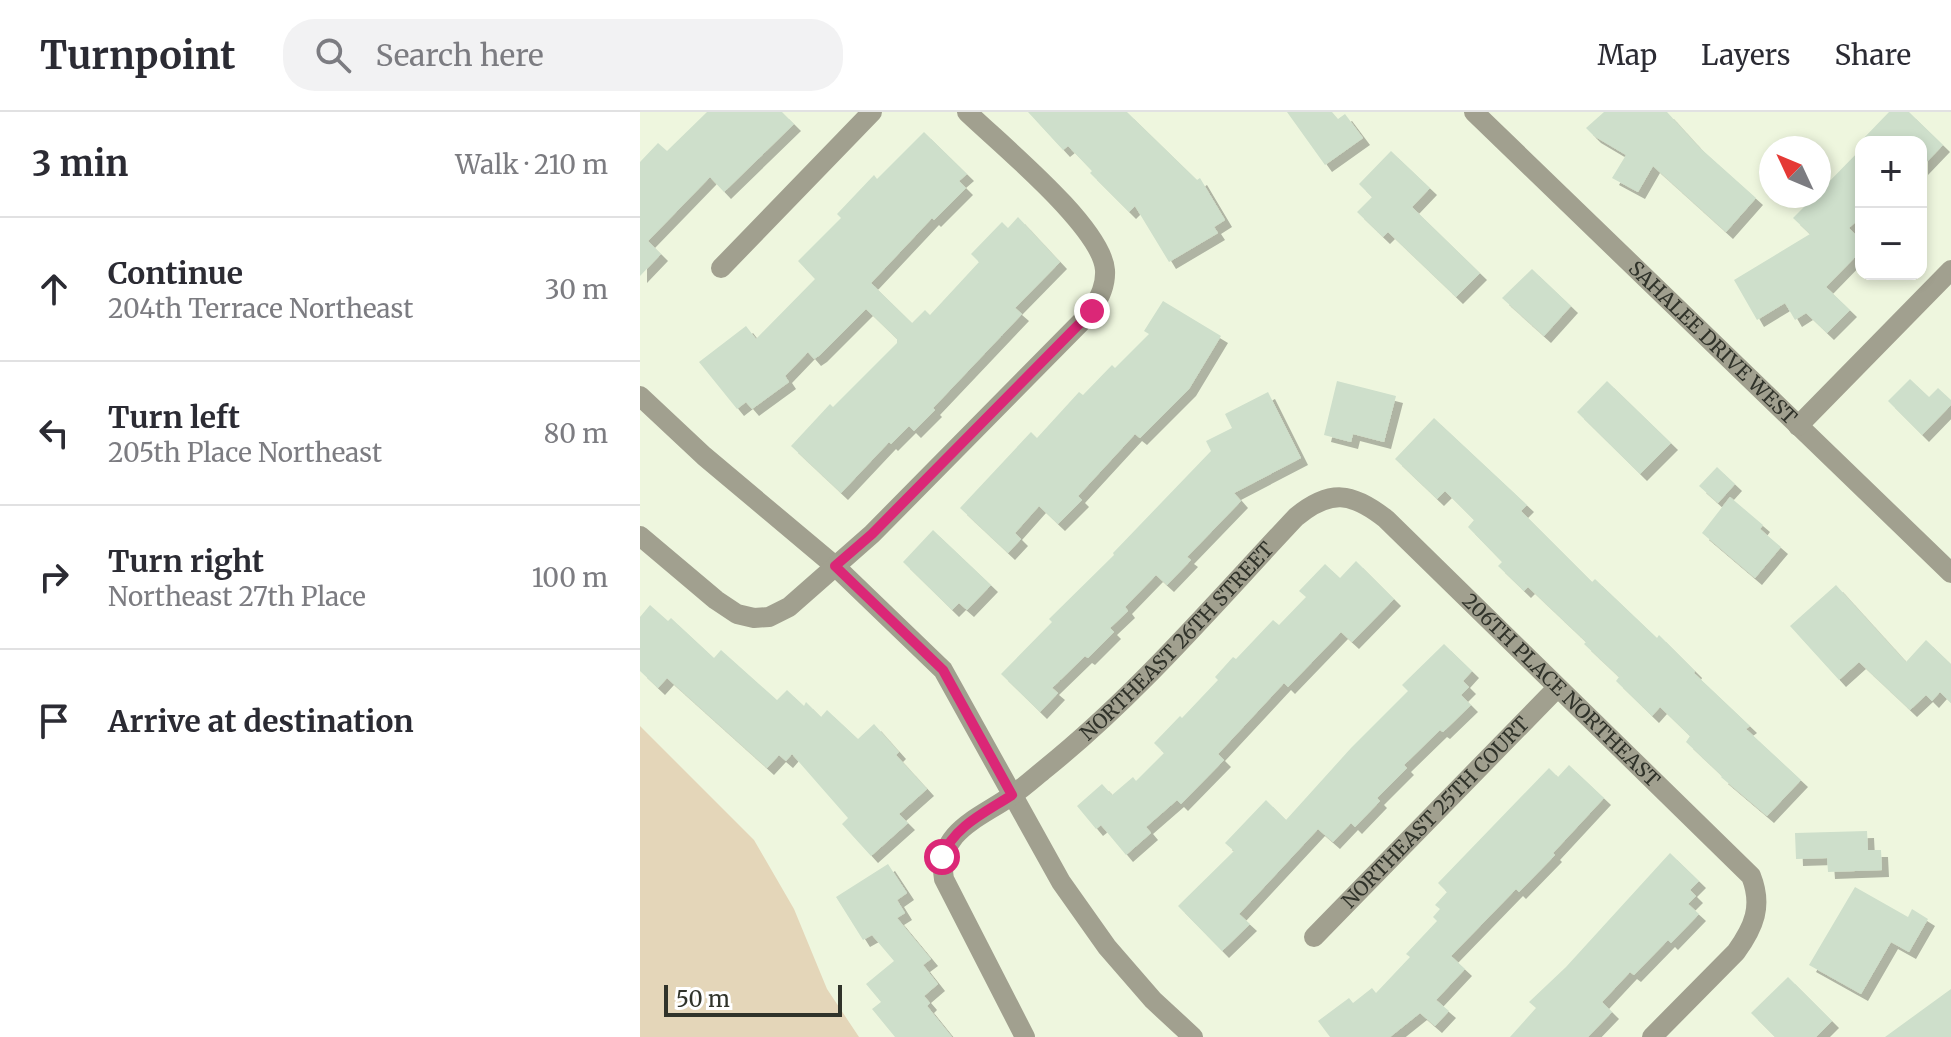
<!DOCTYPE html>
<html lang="en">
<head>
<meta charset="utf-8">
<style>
	:root { --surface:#fff; --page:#f2f2f3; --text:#2b2b33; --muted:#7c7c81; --line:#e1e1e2 }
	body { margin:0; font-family:Merriweather,serif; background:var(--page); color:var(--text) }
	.controls { position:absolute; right:24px; top:24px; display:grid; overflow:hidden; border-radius:16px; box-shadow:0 4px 12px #0003 }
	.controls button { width:72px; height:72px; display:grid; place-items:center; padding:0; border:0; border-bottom:2px solid var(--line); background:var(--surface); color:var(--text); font:40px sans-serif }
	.compass { position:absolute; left:1119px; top:24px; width:72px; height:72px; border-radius:50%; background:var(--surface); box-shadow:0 4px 12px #0003; rotate:314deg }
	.scale { position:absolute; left:24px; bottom:20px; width:178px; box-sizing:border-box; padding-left:8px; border:4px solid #30332a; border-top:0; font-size:22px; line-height:28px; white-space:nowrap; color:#30332a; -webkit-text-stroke:6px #fff; paint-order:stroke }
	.stop { position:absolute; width:24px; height:24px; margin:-18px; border:6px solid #db2777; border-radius:50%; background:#fff }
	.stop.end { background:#db2777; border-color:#fff; box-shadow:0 2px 8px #0008 }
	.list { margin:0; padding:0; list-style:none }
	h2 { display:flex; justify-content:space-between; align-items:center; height:104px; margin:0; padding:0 32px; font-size:34px }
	h2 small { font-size:26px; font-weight:400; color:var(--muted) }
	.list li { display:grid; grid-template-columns:52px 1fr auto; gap:24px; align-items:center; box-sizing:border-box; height:144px; padding:0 32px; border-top:2px solid var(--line) }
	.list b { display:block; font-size:30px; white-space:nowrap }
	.list p { margin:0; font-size:26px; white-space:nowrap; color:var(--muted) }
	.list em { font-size:26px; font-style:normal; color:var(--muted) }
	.icon { flex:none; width:44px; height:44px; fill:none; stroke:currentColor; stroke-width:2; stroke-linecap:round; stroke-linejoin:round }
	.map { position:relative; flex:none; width:1311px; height:925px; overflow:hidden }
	header { display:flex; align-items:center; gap:48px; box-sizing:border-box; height:112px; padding:0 40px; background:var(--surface); border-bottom:2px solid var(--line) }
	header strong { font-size:38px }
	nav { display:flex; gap:44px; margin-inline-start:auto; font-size:28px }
	.search { width:560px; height:72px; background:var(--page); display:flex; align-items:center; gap:20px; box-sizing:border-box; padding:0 28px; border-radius:32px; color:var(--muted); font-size:30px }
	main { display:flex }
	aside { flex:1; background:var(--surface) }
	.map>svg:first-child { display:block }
	.green { fill:#e4d6b9 }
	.building { fill:#cedfcb; filter:url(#shadow) }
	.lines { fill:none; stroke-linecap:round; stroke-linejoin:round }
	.minor { stroke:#a1a08f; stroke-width:20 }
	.route { stroke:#db2777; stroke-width:10 }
	.labels { text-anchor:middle; stroke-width:8; stroke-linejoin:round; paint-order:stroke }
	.street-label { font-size:20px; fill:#30332a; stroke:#fff }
</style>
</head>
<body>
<header>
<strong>Turnpoint</strong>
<div class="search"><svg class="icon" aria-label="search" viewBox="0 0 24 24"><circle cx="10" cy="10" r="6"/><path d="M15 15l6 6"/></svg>Search here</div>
<nav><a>Map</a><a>Layers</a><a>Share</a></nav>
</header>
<main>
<aside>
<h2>3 min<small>Walk · 210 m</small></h2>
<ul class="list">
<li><svg class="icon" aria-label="ahead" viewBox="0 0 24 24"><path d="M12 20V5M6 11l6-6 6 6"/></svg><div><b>Continue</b><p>204th Terrace Northeast</p></div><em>30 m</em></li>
<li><svg class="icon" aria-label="left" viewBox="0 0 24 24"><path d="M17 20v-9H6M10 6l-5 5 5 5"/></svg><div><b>Turn left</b><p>205th Place Northeast</p></div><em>80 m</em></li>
<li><svg class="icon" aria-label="right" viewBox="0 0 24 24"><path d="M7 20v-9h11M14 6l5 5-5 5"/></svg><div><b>Turn right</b><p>Northeast 27th Place</p></div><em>100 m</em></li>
<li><svg class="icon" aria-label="arrive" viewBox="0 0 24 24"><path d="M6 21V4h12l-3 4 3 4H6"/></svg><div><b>Arrive at destination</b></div></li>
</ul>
</aside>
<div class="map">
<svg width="1311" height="925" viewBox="0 0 1311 925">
	<defs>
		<filter id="shadow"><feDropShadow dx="7" dy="7" stdDeviation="0" flood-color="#0004"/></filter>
	</defs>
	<rect width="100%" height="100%" fill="#eef6de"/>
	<path class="green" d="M0,614L114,728L154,797L187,877L219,925H0Z"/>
	<g class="building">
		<path d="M67,0H142L154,12L84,80L70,65L8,129L21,142L0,164V50L18,31L27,39Z"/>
		<path d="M388,0H487L557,68L560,66L585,108L574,115L578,121L529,150L495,94L489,100L450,61L452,59L428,34L423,38Z"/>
		<path d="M647,0H692L698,7L705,2L723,26L685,53Z"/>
		<path d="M964,0H1027L1059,35L1116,86L1086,120L1013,54L998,80L972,66L986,43L954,24L946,16Z"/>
		<path d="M1249,0H1269L1303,33L1281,56V30H1220Z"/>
		<path d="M284,20L327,62L319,69L326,76L294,108L292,106L231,171L272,211L285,198L290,203L339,150L331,142L362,110L368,116L378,105L420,150L375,196L382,202L293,296L295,298L274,319L269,314L251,332L249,330L201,381L151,334L190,292L193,295L257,231V227L226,197L180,243L174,247L168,240L145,264L149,270L112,297L106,290L97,297L59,250L106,214L116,227L175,167L158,149L201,106L197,102L234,63L237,67Z"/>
		<path d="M1221,37V105L1209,116L1221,128V139L1186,175L1210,198L1187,221L1166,201L1155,208L1145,191L1117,208L1094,168L1170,122L1153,106L1175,84H1179V80Z"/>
		<path d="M751,39L790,76L772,95L840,161L816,185L748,120L743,125L717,100L732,85L719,72Z"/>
		<path d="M892,157L931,194L904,224L862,186Z"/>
		<path d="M523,189L581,224L549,277L500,326L495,322L438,384L442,388L418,412L399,394L375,421L381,427L368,441L320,396L391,320L397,326L439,280L443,283L472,253L475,256L509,222L504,219Z"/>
		<path d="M1270,267L1289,285L1298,276L1311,288V293L1282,323L1248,289Z"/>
		<path d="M697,269L756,284L744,330L713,322L711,330L684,323Z"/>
		<path d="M967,269L1031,331L1000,362L937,300Z"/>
		<path d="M628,280L661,346L594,381L601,389L547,445L551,448L527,473L516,463L485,495L488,499L470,516L474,520L448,546L445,544L412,576L418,581L400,600L361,562L412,510L409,507L474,443L473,441L571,339L566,329L592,316L585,302Z"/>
		<path d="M794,306L887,393L881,399L952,470L955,467L1017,526L1019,523L1055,559L1054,561L1110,614L1106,617L1161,668L1127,704L1081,665L1082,664L1046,630L1050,624L1020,595L1012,604L976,569L979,565L944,532L946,530L888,475L884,479L858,454L862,450L828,415L834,408L805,379L797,387L755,347Z"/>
		<path d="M1077,355L1095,372L1078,391L1059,374Z"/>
		<path d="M1090,385L1123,413L1120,417L1141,435L1115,466L1062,421Z"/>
		<path d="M293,418L351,473L327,498L319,491L312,498L263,450Z"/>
		<path d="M716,449L754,487L712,530L701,520L648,575L644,571L578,642L584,648L541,692L537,688L506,715L511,721L486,743L461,713L456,717L437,694L462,672L472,683L493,665L496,669L524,641L514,631L540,604L542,606L578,568L575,565L593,545L596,547L633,508L639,513L666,485L659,479L685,452L700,466Z"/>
		<path d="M1196,473L1266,550L1286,528L1311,552V591L1300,580L1292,589L1286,583L1270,598L1219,550L1199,568L1150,514Z"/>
		<path d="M10,493L28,509L31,506L74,546L81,538L137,588L147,578L164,594L166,590L181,605L187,598L218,627L234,612L259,640L256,643L287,677L259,702L268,711L231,744L202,712L208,706L152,642L146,649L139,643L127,656L27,566L18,576L0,559V505Z"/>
		<path d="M804,532L832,559L823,569L829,575L821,583L831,593L803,620L800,618L764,653L767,656L737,686L740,689L715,715L711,711L693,730L678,717L599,802L610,812L582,839L538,794L594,739L585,731L626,688L646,708L711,636L768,579L762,573Z"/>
		<path d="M929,653L964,686L913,741L915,743L879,780L876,777L811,844L825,857L796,888L809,899L795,914L780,901L750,925H690L678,909L709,886L713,891L732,876L736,881L770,845L766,842L797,809L793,805L800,797L795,793L807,780L798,771L909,656L918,665Z"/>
		<path d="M1227,719L1228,738H1241L1242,758L1188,760L1187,746L1156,747L1155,721Z"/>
		<path d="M1030,741L1059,769L1050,778L1056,784L1048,792L1059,802L1031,831L1028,828L994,863L990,860L962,890L972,900L948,925H870L896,896L889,890L926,855Z"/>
		<path d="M248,752L267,781L257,788L265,801L257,806L291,847L283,853L298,872L284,884L290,891L287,894L312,925H255L232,897L241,890L226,872L254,849L232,823L223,828L196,785Z"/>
		<path d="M1215,775L1268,805L1272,797L1288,807L1269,840L1251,830L1221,882L1169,853Z"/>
		<path d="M1148,865L1192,909L1176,925H1135L1111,901Z"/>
		<path d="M1311,877V925H1245Z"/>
	</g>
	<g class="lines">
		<g class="minor">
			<path id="s1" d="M834,0L1311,461"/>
			<path d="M81,156L232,0"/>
			<path d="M0,284L64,344L195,454L303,558L421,770L467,835L513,888L553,925"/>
			<path d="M1158,314L1311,158"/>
			<path d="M0,424L76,488L97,502L114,506L129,505L149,495L232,422L452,199C459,186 466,174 465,158C462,115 360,32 327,0"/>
			<path id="s2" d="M674,825L917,576"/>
			<path id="s3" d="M385,925L304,767C296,720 338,707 371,684C383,676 394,666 405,657C497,583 575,491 656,405C690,377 712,380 746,407L1111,764C1123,794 1114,815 1096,840L1012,925"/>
		</g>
	</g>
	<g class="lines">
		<path class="route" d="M302,745C314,714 346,700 372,683L303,558L195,454L232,422L452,199"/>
	</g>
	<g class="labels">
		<g class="street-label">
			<text dy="7" stroke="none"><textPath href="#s1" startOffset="332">SAHALEE DRIVE WEST</textPath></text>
			<text dy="7" stroke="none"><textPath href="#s3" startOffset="520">NORTHEAST 26TH STREET</textPath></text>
			<text dy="7" stroke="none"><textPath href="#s3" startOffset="1038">206TH PLACE NORTHEAST</textPath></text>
			<text dy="7" stroke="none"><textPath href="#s2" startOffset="174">NORTHEAST 25TH COURT</textPath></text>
		</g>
	</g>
</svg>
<div class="controls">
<button>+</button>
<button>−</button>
</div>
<svg class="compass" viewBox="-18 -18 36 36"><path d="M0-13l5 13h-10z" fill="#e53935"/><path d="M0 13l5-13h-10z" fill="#7c7c81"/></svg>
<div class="scale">50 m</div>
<div class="stop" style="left:302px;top:745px"></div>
<div class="stop end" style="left:452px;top:199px"></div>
</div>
</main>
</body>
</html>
